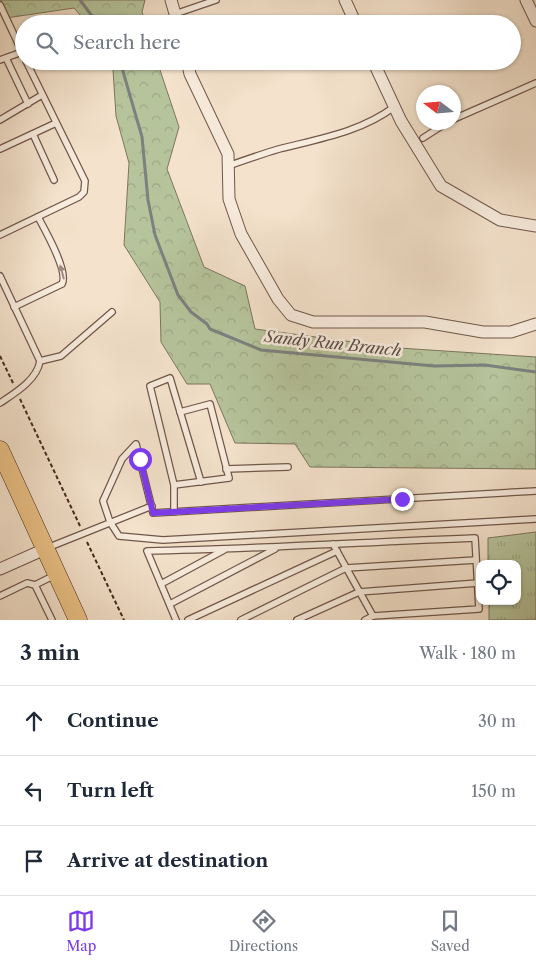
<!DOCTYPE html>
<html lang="en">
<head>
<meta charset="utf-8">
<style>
	:root { --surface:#fff; --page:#f6f6f7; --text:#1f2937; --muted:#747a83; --line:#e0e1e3; --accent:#7c3aed }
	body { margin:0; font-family:"Libre Caslon Text",serif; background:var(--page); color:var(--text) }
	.controls { position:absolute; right:15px; bottom:15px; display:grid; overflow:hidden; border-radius:10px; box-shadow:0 1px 4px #0004 }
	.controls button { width:45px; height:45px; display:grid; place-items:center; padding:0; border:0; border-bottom:1px solid var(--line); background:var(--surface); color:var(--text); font:25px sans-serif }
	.compass { position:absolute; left:416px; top:85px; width:45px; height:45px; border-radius:50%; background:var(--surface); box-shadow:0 1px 4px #0004; rotate:286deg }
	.stop { position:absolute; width:15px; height:15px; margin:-11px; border:4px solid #7c3aed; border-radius:50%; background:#fff }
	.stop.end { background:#7c3aed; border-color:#fff; box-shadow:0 1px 5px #0008 }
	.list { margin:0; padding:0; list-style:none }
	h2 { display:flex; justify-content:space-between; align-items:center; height:65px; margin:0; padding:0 20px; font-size:21px }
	h2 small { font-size:16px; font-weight:400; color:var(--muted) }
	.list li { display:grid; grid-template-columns:32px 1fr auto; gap:15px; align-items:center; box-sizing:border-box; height:70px; padding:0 20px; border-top:1px solid var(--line) }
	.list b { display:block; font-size:19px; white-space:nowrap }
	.list em { font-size:16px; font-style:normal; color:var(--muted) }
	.icon { flex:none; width:28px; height:28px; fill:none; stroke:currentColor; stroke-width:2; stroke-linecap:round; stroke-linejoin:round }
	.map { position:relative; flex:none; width:536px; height:620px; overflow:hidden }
	.search { position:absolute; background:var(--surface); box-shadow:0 1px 4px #0004; left:15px; right:15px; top:15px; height:55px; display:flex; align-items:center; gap:12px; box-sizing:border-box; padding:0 18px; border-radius:28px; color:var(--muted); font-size:19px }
	.sheet { height:275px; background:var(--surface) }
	nav { display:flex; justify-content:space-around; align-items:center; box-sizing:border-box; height:70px; border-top:1px solid var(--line); background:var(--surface); font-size:14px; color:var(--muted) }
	nav a { display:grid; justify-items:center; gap:2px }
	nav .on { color:var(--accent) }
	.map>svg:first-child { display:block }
	.grass { fill:url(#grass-tufts); stroke:#7d765d }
	.forest { fill:url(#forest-crowns); stroke:#7d765d }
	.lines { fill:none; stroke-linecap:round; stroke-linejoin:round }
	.stream { stroke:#7c8180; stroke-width:3 }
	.lane-casing { stroke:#70574a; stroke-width:8 }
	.street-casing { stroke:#70574a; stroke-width:13 }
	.primary-casing { stroke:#44291e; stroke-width:19 }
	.path { stroke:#44291e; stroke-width:2; stroke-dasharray:4 2.5; stroke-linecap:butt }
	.lane { stroke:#f8ecde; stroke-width:5.5 }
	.street { stroke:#f8ecde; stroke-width:11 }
	.primary { stroke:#eac186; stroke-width:18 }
	.oneway { fill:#9e8a7e }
	.route { stroke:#7c3aed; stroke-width:6 }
	.labels { text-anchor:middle; stroke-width:5; stroke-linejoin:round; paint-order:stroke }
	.water-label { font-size:16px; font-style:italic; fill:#5b4e47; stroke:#f8ecde }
</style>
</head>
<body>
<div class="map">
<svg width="536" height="620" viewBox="0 0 536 620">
	<defs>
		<pattern id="grass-tufts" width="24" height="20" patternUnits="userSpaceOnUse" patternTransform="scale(1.25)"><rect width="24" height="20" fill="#b6c49c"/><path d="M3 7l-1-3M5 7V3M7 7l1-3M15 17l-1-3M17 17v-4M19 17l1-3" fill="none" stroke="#9ea886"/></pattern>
		<pattern id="forest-crowns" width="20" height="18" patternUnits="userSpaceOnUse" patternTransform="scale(1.25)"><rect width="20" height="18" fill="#b6c49c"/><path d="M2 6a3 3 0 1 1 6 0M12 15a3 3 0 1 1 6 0" fill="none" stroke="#9ea886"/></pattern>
	</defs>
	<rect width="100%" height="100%" fill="#f4e2cc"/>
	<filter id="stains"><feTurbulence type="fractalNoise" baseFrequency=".004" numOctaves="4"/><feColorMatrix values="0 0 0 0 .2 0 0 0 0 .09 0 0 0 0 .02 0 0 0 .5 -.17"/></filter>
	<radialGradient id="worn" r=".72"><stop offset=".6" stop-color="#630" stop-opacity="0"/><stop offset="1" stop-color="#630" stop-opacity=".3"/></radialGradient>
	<path class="grass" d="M536,532V620H489V601H517V564H488V538Z"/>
	<g class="forest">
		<path d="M0,0H145L142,12L146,24H88L74,8L6,18Z"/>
		<path d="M109,61H157L179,127L167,169L204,267L245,286L255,329L399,348L536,357V469L310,467L295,444L235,443L210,384H187L161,342L160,302L124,245L129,163L116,116L113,70Z"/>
	</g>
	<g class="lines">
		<g class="stream">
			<path d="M80,0L98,24"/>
			<path d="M120,61L142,137L148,200L155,235L178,295L191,312L207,324L210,329L261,350L434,366L485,365L536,372"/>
		</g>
		<defs>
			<g id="lane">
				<path d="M0,5L24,56"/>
				<path d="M175,14L216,0"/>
				<path d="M6,58L28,104"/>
				<path d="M0,60L22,52"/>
				<path d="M454,119L536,83"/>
				<path d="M0,120L42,95"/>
				<path d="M33,134L54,180"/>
				<path d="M423,138L448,122"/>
				<path d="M0,149L56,123"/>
				<path d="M228,166C245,160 262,154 279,149C318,139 361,132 394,107"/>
				<path d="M0,235L79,197L84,192L85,181L26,61"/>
				<path d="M0,276L40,361C37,380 15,393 0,403"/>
				<path d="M14,307L62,284C69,272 45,230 38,217"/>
				<path d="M40,361L61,356L112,312"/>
				<path d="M226,469L288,467"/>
				<path d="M174,485L229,478L210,404L180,412"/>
				<path d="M536,491L153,513L136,444L122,459L103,501L110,522L119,536L163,540L536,519"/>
				<path d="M174,512V485L150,386L170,378L201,482"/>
				<path d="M47,548L152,506"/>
				<path d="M161,584L224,550"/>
				<path d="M35,585L55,575"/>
				<path d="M0,596L27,583L35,585L52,620"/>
				<path d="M170,604L275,549"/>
				<path d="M176,620L147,551C256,549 366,542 475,538L479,609L373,616L333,544"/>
				<path d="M188,620L337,551"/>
				<path d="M241,620L346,568L476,560"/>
				<path d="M297,620L359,592L478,583"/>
				<path d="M365,620L373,616"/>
			</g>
			<g id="street">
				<path d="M171,0L178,24"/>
				<path d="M345,0L356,24"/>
				<path d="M526,0L536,21"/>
				<path d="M187,61L190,74L228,154L229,199L241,234L278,299L291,315L313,322H425L483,332H511L536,324"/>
				<path d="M373,61L401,121L441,186L500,220L536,226"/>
				<path d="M0,569L45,549"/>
			</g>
			<path id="primary" d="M0,450L78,620"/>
		</defs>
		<use href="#lane" class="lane-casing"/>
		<use href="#street" class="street-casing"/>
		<use href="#primary" class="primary-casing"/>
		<g class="path">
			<path d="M0,356L13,383"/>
			<path d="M20,399L80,526"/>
			<path d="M87,542L124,620"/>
		</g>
		<use href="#lane" class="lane"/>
		<use href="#street" class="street"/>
		<use href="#primary" class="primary"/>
	</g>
	<defs><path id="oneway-solid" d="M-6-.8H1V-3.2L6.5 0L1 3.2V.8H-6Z" transform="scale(1.25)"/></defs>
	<use class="oneway" href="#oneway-solid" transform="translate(62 272) rotate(-105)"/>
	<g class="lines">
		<path class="route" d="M140,459L153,513L402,499"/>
	</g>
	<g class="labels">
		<g class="water-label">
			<text transform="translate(333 343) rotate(6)" y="6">Sandy Run Branch</text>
		</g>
	</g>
	<rect width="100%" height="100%" filter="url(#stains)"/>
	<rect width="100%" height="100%" fill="url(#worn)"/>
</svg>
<div class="controls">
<button><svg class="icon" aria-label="locate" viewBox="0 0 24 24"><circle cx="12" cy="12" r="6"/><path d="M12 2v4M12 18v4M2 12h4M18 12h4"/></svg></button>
</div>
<svg class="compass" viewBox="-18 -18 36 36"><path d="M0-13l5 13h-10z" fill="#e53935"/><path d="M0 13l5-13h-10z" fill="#747a83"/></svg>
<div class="stop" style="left:140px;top:459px"></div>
<div class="stop end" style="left:402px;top:499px"></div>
<div class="search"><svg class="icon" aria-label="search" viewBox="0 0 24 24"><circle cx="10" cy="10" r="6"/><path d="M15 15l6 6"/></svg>Search here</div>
</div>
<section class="sheet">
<h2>3 min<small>Walk · 180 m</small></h2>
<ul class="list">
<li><svg class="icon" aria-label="ahead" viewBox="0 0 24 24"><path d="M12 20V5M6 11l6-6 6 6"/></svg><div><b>Continue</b></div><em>30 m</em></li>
<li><svg class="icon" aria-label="left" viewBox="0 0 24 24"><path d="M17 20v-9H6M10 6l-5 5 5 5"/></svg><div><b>Turn left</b></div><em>150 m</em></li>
<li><svg class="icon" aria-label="arrive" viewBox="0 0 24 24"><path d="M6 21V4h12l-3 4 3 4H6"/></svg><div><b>Arrive at destination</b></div></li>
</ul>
</section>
<nav>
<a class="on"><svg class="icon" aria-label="map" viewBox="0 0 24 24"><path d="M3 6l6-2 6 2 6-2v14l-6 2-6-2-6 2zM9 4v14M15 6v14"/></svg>Map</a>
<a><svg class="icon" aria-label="directions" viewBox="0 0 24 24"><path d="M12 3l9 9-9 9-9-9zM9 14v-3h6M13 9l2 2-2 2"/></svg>Directions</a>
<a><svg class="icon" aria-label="saved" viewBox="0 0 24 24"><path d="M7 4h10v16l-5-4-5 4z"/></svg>Saved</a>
</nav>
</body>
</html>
